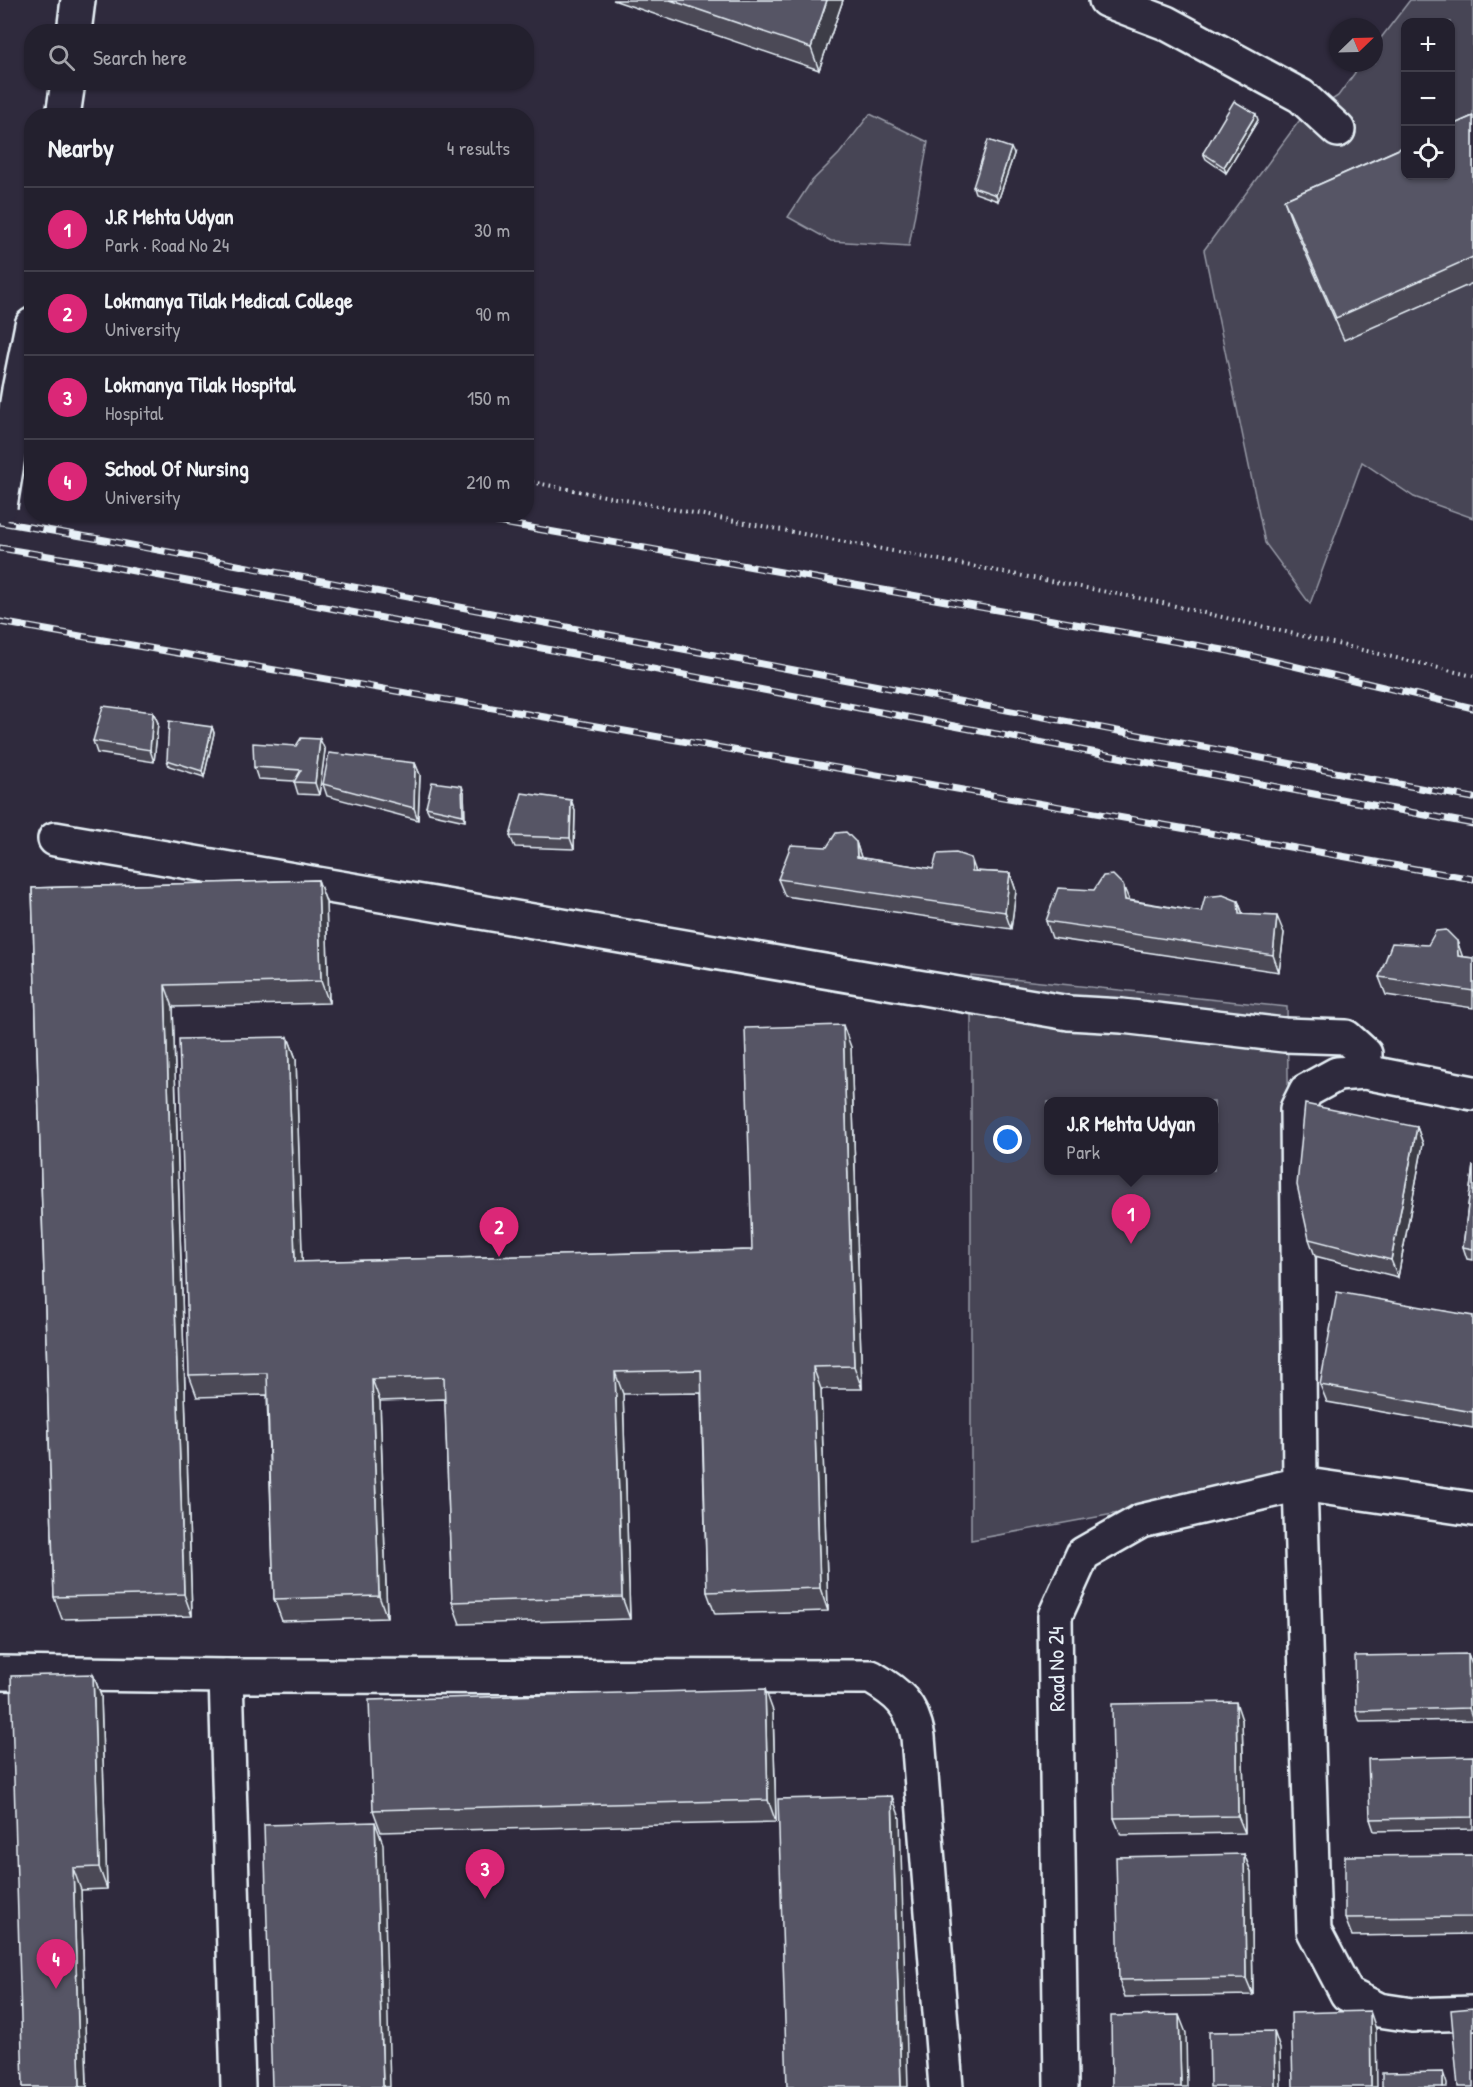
<!DOCTYPE html>
<html lang="en">
<head>
<meta charset="utf-8">
<style>
	:root { --surface:#23202e; --page:#2b2836; --text:#f1f3f6; --muted:#a3a3aa; --line:#403e4a; --accent:#db2777 }
	body { margin:0; font-family:"Patrick Hand",sans-serif; background:var(--page); color:var(--text) }
	.controls { position:absolute; right:18px; top:18px; display:grid; overflow:hidden; border-radius:12px; box-shadow:0 2px 4px #0004 }
	.controls button { width:54px; height:54px; display:grid; place-items:center; padding:0; border:0; border-bottom:2px solid var(--line); background:var(--surface); color:var(--text); font:30px sans-serif }
	.compass { position:absolute; left:1329px; top:18px; width:54px; height:54px; border-radius:50%; background:var(--surface); box-shadow:0 2px 4px #0004; rotate:67deg }
	.you { position:absolute; left:1008px; top:1140px; width:21px; height:21px; margin:-15px; border:4px solid #fff; border-radius:50%; background:#1a73e8; box-shadow:0 0 0 9px #1a73e833 }
	.badge { display:grid; place-items:center; width:39px; height:39px; border-radius:50%; background:var(--accent); color:#fff; font-size:20px; font-weight:700 }
	.pin { position:absolute; translate:-50% -50px; filter:drop-shadow(0 2px 3px #0008) }
	.pin::after { content:''; position:absolute; top:32px; width:21px; height:18px; background:inherit; clip-path:polygon(0 0,100% 0,50% 100%) }
	.popup { position:absolute; left:1044px; top:1097px; width:174px; height:78px; box-sizing:border-box; display:grid; place-content:center; border-radius:12px; background:var(--surface); filter:drop-shadow(0 2px 4px #0005); font-size:20px; white-space:nowrap; color:var(--muted) }
	.popup b { font-size:22px; color:var(--text) }
	.popup::after { content:''; position:absolute; left:50%; top:100%; margin-left:-12px; border:12px solid transparent; border-top-color:var(--surface) }
	.list { margin:0; padding:0; list-style:none }
	h2 { display:flex; justify-content:space-between; align-items:center; height:78px; margin:0; padding:0 24px; font-size:26px }
	h2 small { font-size:20px; font-weight:400; color:var(--muted) }
	.list li { display:grid; grid-template-columns:39px 1fr auto; gap:18px; align-items:center; box-sizing:border-box; height:84px; padding:0 24px; border-top:2px solid var(--line) }
	.list b { display:block; font-size:22px; white-space:nowrap }
	.list p { margin:0; font-size:20px; white-space:nowrap; color:var(--muted) }
	.list em { font-size:20px; font-style:normal; color:var(--muted) }
	.icon { flex:none; width:33px; height:33px; fill:none; stroke:currentColor; stroke-width:2; stroke-linecap:round; stroke-linejoin:round }
	.map { position:relative; flex:none; width:1473px; height:2087px; overflow:hidden }
	.search { position:absolute; background:var(--surface); box-shadow:0 2px 4px #0004; left:24px; top:24px; width:510px; height:66px; display:flex; align-items:center; gap:15px; box-sizing:border-box; padding:0 21px; border-radius:24px; color:var(--muted); font-size:22px }
	.panel { position:absolute; background:var(--surface); box-shadow:0 2px 4px #0004; left:24px; top:108px; width:510px; height:414px; border-radius:24px }
	.map>svg:first-child { display:block }
	.green { fill:#464455; stroke:#979aa6; stroke-width:1.5; fill-rule:evenodd }
	.lines { fill:none; stroke-linecap:round; stroke-linejoin:round }
	.minor-casing { stroke:#e8f1f8; stroke-width:38 }
	.major-casing { stroke:#e8f1f8; stroke-width:38 }
	.path { stroke:#e8f1f8; stroke-width:4; stroke-dasharray:1.5 4.5; stroke-linecap:butt }
	.minor { stroke:#2f2a3d; stroke-width:33 }
	.major { stroke:#2f2a3d; stroke-width:33 }
	.rail-casing { stroke:#e8f1f8; stroke-width:7 }
	.rail { stroke:#2f2a3d; stroke-width:4.5; stroke-dasharray:14; stroke-linecap:butt }
	.major-bridge-casing { stroke:#e8f1f8; stroke-width:38; stroke-linecap:butt }
	.major-bridge { stroke:#2f2a3d; stroke-width:33 }
	.wall { fill:#4b4957; stroke:#e8f1f8; stroke-width:1.5 }
	.shaded-wall { fill:#3d3c47; stroke:#e8f1f8; stroke-width:1.5 }
	.building { fill:#575565; stroke:#e8f1f8; stroke-width:1.5 }
	.labels { text-anchor:middle; stroke-width:4.5; stroke-linejoin:round; paint-order:stroke }
	.street-label { font-size:22px; fill:#e8f1f8; stroke:#2f2a3d }
</style>
</head>
<body>
<div class="map">
<svg width="1473" height="2087" viewBox="0 0 1473 2087">
	<rect width="100%" height="100%" fill="#2f2a3d"/>
	<filter id="ink" filterUnits="userSpaceOnUse"><feTurbulence type="fractalNoise" baseFrequency=".0167" numOctaves="2"/><feDisplacementMap in="SourceGraphic" scale="12" xChannelSelector="R" yChannelSelector="G"/><feConvolveMatrix kernelMatrix="1 2 1 2 8 2 1 2 1" color-interpolation-filters="sRGB"/></filter>
	<g filter="url(#ink)">
		<g class="green">
			<path d="M1410,0H1473V518L1414,497L1362,462L1310,604L1265,543L1204,250L1299,121L1338,96L1362,63H1374V47ZM1406,22H1450V176H1406Z"/>
			<path d="M870,114L928,142L909,246L831,241L788,217L811,182L839,154Z"/>
			<path d="M971,975L1287,1007L1294,1481L971,1540ZM1048,1102H1214V1170H1048Z"/>
		</g>
		<g class="lines">
			<defs>
				<g id="minor">
					<path d="M1106,0L1166,23L1301,96L1338,130"/>
					<path d="M55,839L1069,1013L1122,1016L1284,1035L1346,1037L1365,1054V1072"/>
					<path d="M1473,1093L1365,1072L1337,1074L1306,1091L1297,1109L1300,1484L1314,1931L1347,1994L1379,2010L1412,2015L1473,2013"/>
					<path d="M0,1673L226,1676"/>
					<path d="M238,2087L226,1676L871,1677C898,1693 912,1704 918,1737L946,2087"/>
					<path d="M1061,2087L1055,1616L1083,1554L1141,1521L1300,1484L1473,1509"/>
				</g>
				<g id="major">
					<path d="M74,32L78,0"/>
					<path d="M63,116L68,82"/>
					<path d="M19,390L32,325"/>
				</g>
			</defs>
			<use href="#minor" class="minor-casing"/>
			<use href="#major" class="major-casing"/>
			<path class="path" d="M526,481L1154,601L1473,676"/>
			<use href="#minor" class="minor"/>
			<use href="#major" class="major"/>
			<defs>
				<g id="rail">
					<path d="M0,435L32,441"/>
					<path d="M452,514L1229,651L1473,708"/>
					<path d="M0,522L105,540L1473,798"/>
					<path d="M0,548L97,564L1473,824"/>
					<path d="M0,622L1473,879"/>
				</g>
			</defs>
			<use href="#rail" class="rail-casing"/>
			<use href="#rail" class="rail"/>
			<defs>
				<path id="major-bridge" d="M0,506L19,390"/>
			</defs>
			<use href="#major-bridge" class="major-bridge-casing"/>
			<use href="#major-bridge" class="major-bridge"/>
		</g>
		<g class="wall">
			<path d="M613,0H843L819,70Z"/>
			<path d="M1473,116V283L1344,340L1292,222L1284,200Z"/>
			<path d="M1258,120L1226,173L1206,159L1203,153Z"/>
			<path d="M1014,154L998,201L975,193L973,187Z"/>
			<path d="M153,712L158,723L154,762L97,753L93,741Z"/>
			<path d="M212,727L214,733L204,777L169,766L167,760Z"/>
			<path d="M325,750L319,795L298,794L294,781L258,779L254,767Z"/>
			<path d="M415,763L420,775L418,820L327,796L323,784Z"/>
			<path d="M464,792L465,821L429,813L426,807Z"/>
			<path d="M571,800L575,811L574,849L515,847L510,836Z"/>
			<path d="M856,842L861,858L933,869L1010,873L1016,891L1011,929L785,896L778,879L827,847Z"/>
			<path d="M318,880L326,902L329,1003L173,1007L192,1616L62,1619L54,1597L32,888Z"/>
			<path d="M1129,900L1201,912L1238,901L1243,914L1284,933L1279,972L1052,938L1046,921Z"/>
			<path d="M1457,941L1462,957L1473,958V1008L1386,995L1379,977L1428,945Z"/>
			<path d="M288,1037L296,1059L302,1262L752,1250L851,1047L862,1389H821L828,1611L715,1614L707,1592L701,1393L623,1394L630,1619L460,1624L452,1602L445,1399L380,1401L387,1618L282,1621L274,1599L267,1395L197,1397L189,1375Z"/>
			<path d="M1417,1127L1423,1144L1398,1277L1315,1256L1309,1239Z"/>
			<path d="M1473,1165V1260L1467,1259L1463,1247Z"/>
			<path d="M1473,1316V1428L1327,1402L1320,1385Z"/>
			<path d="M1468,1654L1472,1665L1473,1720L1360,1722L1356,1711Z"/>
			<path d="M93,1674L101,1696L107,1889L81,1890L87,2087H23Z"/>
			<path d="M773,1711L776,1822L381,1832L373,1810Z"/>
			<path d="M1242,1720L1245,1833L1121,1835L1114,1818Z"/>
			<path d="M1473,1756V1829L1374,1831L1370,1819Z"/>
			<path d="M1244,1854L1251,1872L1253,1995L1125,1997L1119,1980Z"/>
			<path d="M1473,1855V1934L1352,1936L1345,1918Z"/>
		</g>
		<g class="shaded-wall">
			<path d="M827,0H843L819,70L811,48Z"/>
			<path d="M1256,114L1258,120L1226,173L1224,167Z"/>
			<path d="M1011,148L1014,154L998,201L996,195Z"/>
			<path d="M153,712L158,723L154,762L150,750Z"/>
			<path d="M212,727L214,733L204,777L202,771Z"/>
			<path d="M320,739L325,750L319,795L315,783Z"/>
			<path d="M415,763L420,775L418,820L414,808Z"/>
			<path d="M462,786L464,792L465,821L463,815Z"/>
			<path d="M571,800L575,811L574,849L570,838Z"/>
			<path d="M856,842L862,860L857,857Z"/>
			<path d="M971,858L977,875L972,871Z"/>
			<path d="M1010,873L1016,891L1011,929L1005,912Z"/>
			<path d="M318,880L326,902L329,1003L321,981Z"/>
			<path d="M1123,885L1130,902L1125,900Z"/>
			<path d="M1238,901L1244,918L1239,914Z"/>
			<path d="M1277,916L1284,933L1279,972L1273,955Z"/>
			<path d="M1457,941L1463,958L1458,956Z"/>
			<path d="M165,985L173,1007L192,1616L184,1594Z"/>
			<path d="M843,1025L851,1047L862,1389L854,1366Z"/>
			<path d="M288,1037L296,1059L303,1284L295,1262Z"/>
			<path d="M1417,1127L1423,1144L1398,1277L1391,1260Z"/>
			<path d="M813,1367L821,1389L828,1611L820,1588Z"/>
			<path d="M615,1372L623,1394L630,1619L622,1597Z"/>
			<path d="M372,1379L380,1401L387,1618L379,1596Z"/>
			<path d="M1468,1654L1472,1665L1473,1720L1469,1708Z"/>
			<path d="M93,1674L101,1696L107,1889L99,1867Z"/>
			<path d="M765,1689L773,1711L776,1822L768,1800Z"/>
			<path d="M1236,1702L1242,1720L1245,1833L1238,1816Z"/>
			<path d="M892,1796L900,1818L908,2087H901Z"/>
			<path d="M375,1822L383,1844L390,2087H383Z"/>
			<path d="M1244,1854L1251,1872L1253,1995L1246,1978Z"/>
			<path d="M73,1868L81,1890L87,2087H80Z"/>
			<path d="M1370,2011L1376,2029L1377,2087H1371Z"/>
			<path d="M1179,2015L1186,2033L1187,2087H1181Z"/>
			<path d="M1274,2031L1280,2049L1281,2087H1275Z"/>
			<path d="M1443,2072L1447,2084V2087H1443Z"/>
		</g>
		<g class="building">
			<path d="M670,0H827L811,48Z"/>
			<path d="M1234,101L1256,114L1224,167L1203,153Z"/>
			<path d="M1473,116V257L1336,318L1284,200L1406,146V176H1450V126Z"/>
			<path d="M988,140L1011,148L996,195L973,187Z"/>
			<path d="M103,706L153,712L150,750L93,741Z"/>
			<path d="M169,721L212,727L202,771L167,760Z"/>
			<path d="M301,738L320,739L315,783L294,782L301,770L254,767L253,743L296,746Z"/>
			<path d="M329,753L415,763L414,808L323,784Z"/>
			<path d="M432,782L462,786L463,815L426,807Z"/>
			<path d="M522,793L571,800L570,838L510,836Z"/>
			<path d="M846,832L856,842L857,857L933,869L937,854L956,853L971,858L972,871L1010,873L1005,912L778,879L791,845L827,847L836,833Z"/>
			<path d="M1113,875L1123,885L1125,900L1201,912L1205,897L1223,895L1238,901L1239,914L1277,916L1273,955L1046,921L1058,888L1094,890L1103,876Z"/>
			<path d="M318,880L321,981L165,985L184,1594L54,1597L32,888Z"/>
			<path d="M1446,930L1457,941L1458,956L1473,958V991L1379,977L1392,943L1428,945L1436,931Z"/>
			<path d="M843,1025L854,1366L813,1367L820,1588L707,1592L701,1370L615,1372L622,1597L452,1602L444,1377L372,1379L379,1596L274,1599L267,1373L189,1375L179,1039L288,1037L295,1262L752,1250L745,1028Z"/>
			<path d="M1305,1104L1417,1127L1391,1260L1309,1239L1297,1185Z"/>
			<path d="M1473,1165V1249L1463,1247Z"/>
			<path d="M1337,1292L1473,1316V1412L1320,1385Z"/>
			<path d="M1468,1654L1469,1708L1356,1711L1355,1656Z"/>
			<path d="M93,1674L99,1867L73,1868L80,2087H23L11,1676Z"/>
			<path d="M765,1689L768,1800L373,1810L369,1700Z"/>
			<path d="M1236,1702L1238,1816L1114,1818L1112,1704Z"/>
			<path d="M1473,1756V1817L1370,1819L1368,1759Z"/>
			<path d="M892,1796L901,2087H787L778,1799Z"/>
			<path d="M375,1822L383,2087H272L264,1825Z"/>
			<path d="M1244,1854L1246,1978L1119,1980L1116,1857Z"/>
			<path d="M1473,1855V1917L1345,1918V1856Z"/>
			<path d="M1473,2008V2087H1458L1451,2010Z"/>
			<path d="M1370,2011L1371,2087H1293L1291,2013Z"/>
			<path d="M1179,2015L1181,2087H1112L1111,2016Z"/>
			<path d="M1274,2031L1275,2087H1210L1209,2032Z"/>
			<path d="M1443,2072V2087H1382V2073Z"/>
		</g>
	</g>
	<g class="labels">
		<g class="street-label">
			<text transform="translate(1056 1669) rotate(-91)" y="8">Road No 24</text>
		</g>
	</g>
</svg>
<div class="controls">
<button>+</button>
<button>−</button>
<button><svg class="icon" aria-label="locate" viewBox="0 0 24 24"><circle cx="12" cy="12" r="6"/><path d="M12 2v4M12 18v4M2 12h4M18 12h4"/></svg></button>
</div>
<svg class="compass" viewBox="-18 -18 36 36"><path d="M0-13l5 13h-10z" fill="#e53935"/><path d="M0 13l5-13h-10z" fill="#a3a3aa"/></svg>
<div class="you"></div>
<div class="pin badge" style="left:1131px;top:1244px">1</div>
<div class="popup"><b>J.R Mehta Udyan</b>Park</div>
<div class="pin badge" style="left:499px;top:1257px">2</div>
<div class="pin badge" style="left:485px;top:1899px">3</div>
<div class="pin badge" style="left:56px;top:1989px">4</div>
<div class="search"><svg class="icon" aria-label="search" viewBox="0 0 24 24"><circle cx="10" cy="10" r="6"/><path d="M15 15l6 6"/></svg>Search here</div>
<section class="panel">
<h2>Nearby<small>4 results</small></h2>
<ul class="list">
<li><span class="badge">1</span><div><b>J.R Mehta Udyan</b><p>Park · Road No 24</p></div><em>30 m</em></li>
<li><span class="badge">2</span><div><b>Lokmanya Tilak Medical College</b><p>University</p></div><em>90 m</em></li>
<li><span class="badge">3</span><div><b>Lokmanya Tilak Hospital</b><p>Hospital</p></div><em>150 m</em></li>
<li><span class="badge">4</span><div><b>School Of Nursing</b><p>University</p></div><em>210 m</em></li>
</ul>
</section>
</div>
</body>
</html>
